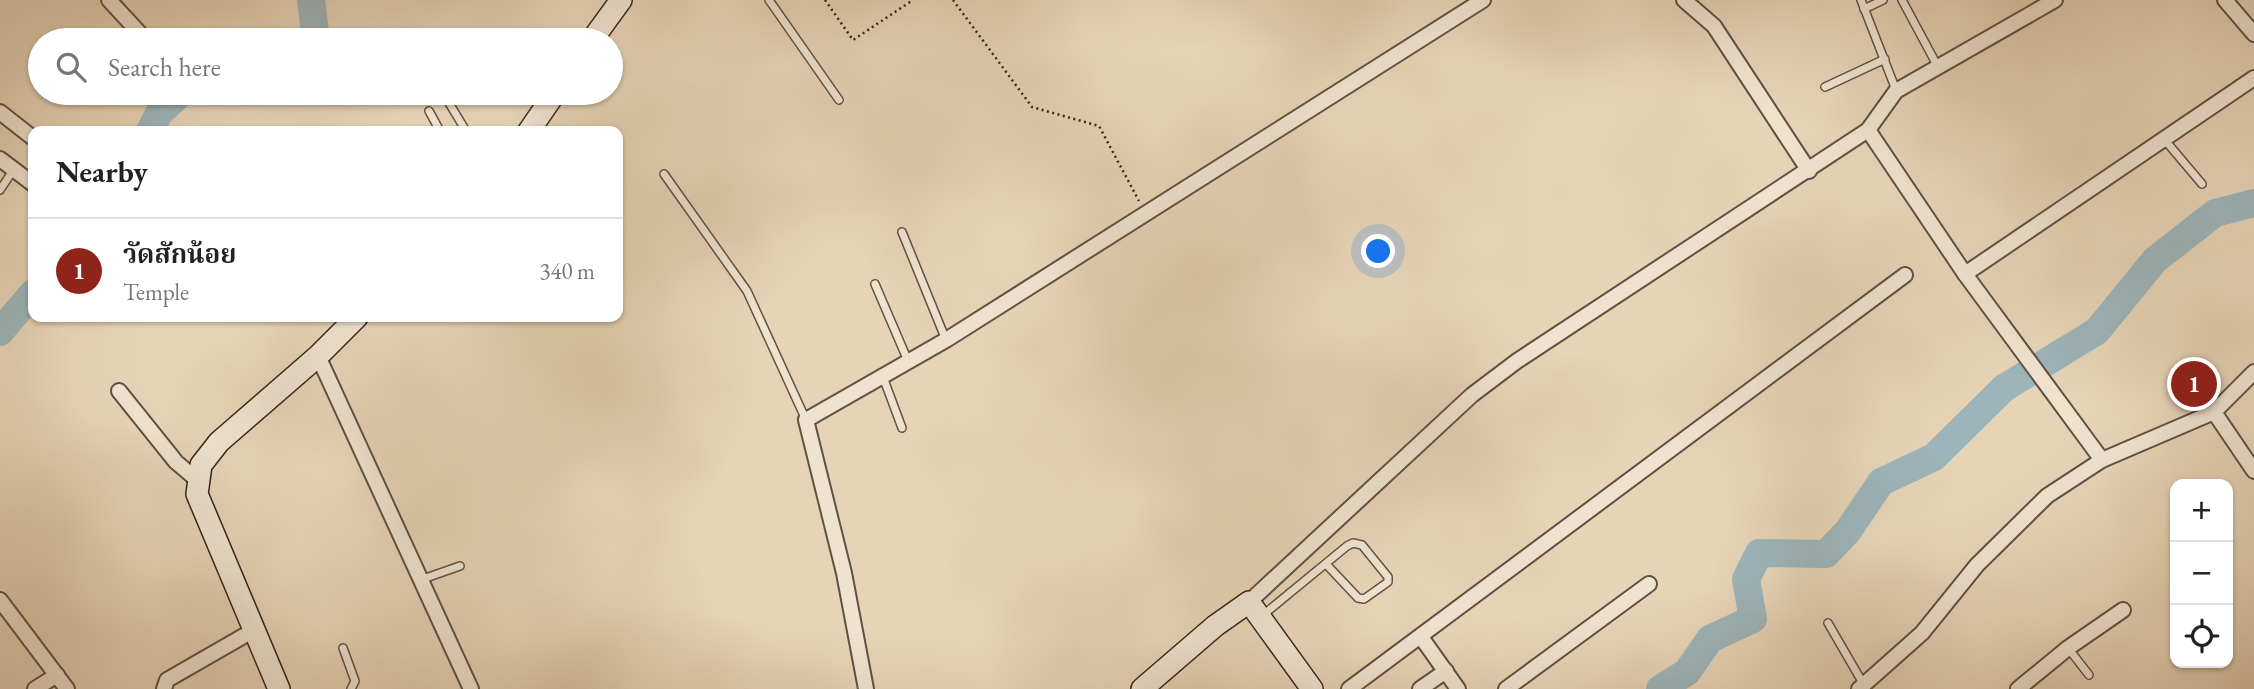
<!DOCTYPE html>
<html lang="en">
<head>
<meta charset="utf-8">
<style>
	:root { --surface:#fff; --page:#f6f6f6; --text:#222; --muted:#767676; --line:#e0e0e0; --accent:#8f2418 }
	body { margin:0; font-family:"EB Garamond","Noto Serif Thai",serif; background:var(--page); color:var(--text) }
	.controls { position:absolute; right:21px; bottom:21px; display:grid; overflow:hidden; border-radius:14px; box-shadow:0 2px 5px #0004 }
	.controls button { width:63px; height:63px; display:grid; place-items:center; padding:0; border:0; border-bottom:2px solid var(--line); background:var(--surface); color:var(--text); font:35px sans-serif }
	.you { position:absolute; left:1379px; top:252px; width:24px; height:24px; margin:-18px; border:5px solid #fff; border-radius:50%; background:#1a73e8; box-shadow:0 0 0 10px #1a73e833 }
	.badge { display:grid; place-items:center; width:46px; height:46px; border-radius:50%; background:var(--accent); color:#fff; font-size:23px; font-weight:700 }
	.pin { position:absolute; translate:-50% -50%; border:4px solid #fff; box-shadow:0 2px 7px #0006 }
	.list { margin:0; padding:0; list-style:none }
	h2 { display:flex; justify-content:space-between; align-items:center; height:91px; margin:0; padding:0 28px; font-size:30px }
	h2 small { font-size:23px; font-weight:400; color:var(--muted) }
	.list li { display:grid; grid-template-columns:46px 1fr auto; gap:21px; align-items:center; box-sizing:border-box; height:105px; padding:0 28px; border-top:2px solid var(--line) }
	.list b { display:block; font-size:26px; white-space:nowrap }
	.list p { margin:0; font-size:23px; white-space:nowrap; color:var(--muted) }
	.list em { font-size:23px; font-style:normal; color:var(--muted) }
	.icon { flex:none; width:38px; height:38px; fill:none; stroke:currentColor; stroke-width:2; stroke-linecap:round; stroke-linejoin:round }
	.map { position:relative; flex:none; width:2254px; height:689px; overflow:hidden }
	.search { position:absolute; background:var(--surface); box-shadow:0 2px 5px #0004; left:28px; top:28px; width:595px; height:77px; display:flex; align-items:center; gap:18px; box-sizing:border-box; padding:0 24px; border-radius:38px; color:var(--muted); font-size:26px }
	.panel { position:absolute; background:var(--surface); box-shadow:0 2px 5px #0004; left:28px; top:126px; width:595px; height:196px; border-radius:14px }
	.map>svg:first-child { display:block }
	.lines { fill:none; stroke-linecap:round; stroke-linejoin:round }
	.river { stroke:#9cb5ba; stroke-width:28 }
	.lane-casing { stroke:#605144; stroke-width:10 }
	.street-casing { stroke:#605144; stroke-width:18 }
	.secondary-casing { stroke:#33251d; stroke-width:24 }
	.path { stroke:#33251d; stroke-width:2.5; stroke-dasharray:2 3.5; stroke-linecap:butt }
	.lane { stroke:#efe3d0; stroke-width:7 }
	.street { stroke:#efe3d0; stroke-width:14 }
	.secondary { stroke:#efe3d0; stroke-width:21 }
</style>
</head>
<body>
<div class="map">
<svg width="2254" height="689" viewBox="0 0 2254 689">
	<rect width="100%" height="100%" fill="#e7d4b7"/>
	<filter id="stains"><feTurbulence type="fractalNoise" baseFrequency=".00286" numOctaves="4"/><feColorMatrix values="0 0 0 0 .2 0 0 0 0 .09 0 0 0 0 .02 0 0 0 .5 -.17"/></filter>
	<radialGradient id="worn" r=".72"><stop offset=".6" stop-color="#630" stop-opacity="0"/><stop offset="1" stop-color="#630" stop-opacity=".3"/></radialGradient>
	<g class="lines">
		<g class="river">
			<path d="M311,0L316,40"/>
			<path d="M150,131L159,113L181,93"/>
			<path d="M0,332L33,293"/>
			<path d="M1660,689L1687,672L1710,639L1753,619L1746,579L1759,553L1826,554L1848,531L1881,482L1934,457L2004,388L2097,331L2155,260L2215,213L2254,203"/>
		</g>
		<defs>
			<g id="lane">
				<path d="M769,0L839,100"/>
				<path d="M1861,0L1896,90"/>
				<path d="M1902,0L1938,67"/>
				<path d="M1864,9L1883,0"/>
				<path d="M385,37L388,40"/>
				<path d="M1825,87L1885,59"/>
				<path d="M443,93L466,131"/>
				<path d="M429,111L440,131"/>
				<path d="M2164,139L2202,184"/>
				<path d="M664,174L747,291L806,420"/>
				<path d="M0,190L14,169"/>
				<path d="M902,232L946,340"/>
				<path d="M875,284L908,361"/>
				<path d="M883,377L902,428"/>
				<path d="M420,580L460,566"/>
				<path d="M1263,615L1347,546L1353,543L1362,545L1388,577V582L1364,599L1358,598L1326,564"/>
				<path d="M1828,623L1864,685"/>
				<path d="M343,648L355,681L351,689"/>
				<path d="M2068,648L2089,675"/>
			</g>
			<g id="street">
				<path d="M109,0L146,40"/>
				<path d="M1684,0L1714,26L1809,171"/>
				<path d="M2225,0L2254,34"/>
				<path d="M0,112L33,138"/>
				<path d="M1868,130L1965,274L2102,460"/>
				<path d="M0,159L33,184"/>
				<path d="M1965,274L2254,78"/>
				<path d="M318,356L471,689"/>
				<path d="M119,391L176,462L196,479"/>
				<path d="M2214,412L2254,471"/>
				<path d="M0,600L67,689"/>
				<path d="M1249,602L1472,395L1517,361L1868,130L1896,91L2055,0"/>
				<path d="M1421,637L1458,689"/>
				<path d="M35,689L57,675"/>
				<path d="M164,689L167,680L254,630"/>
				<path d="M866,689L844,573L806,420L946,340L1483,0"/>
				<path d="M1349,689L1905,275"/>
				<path d="M1420,689L1446,671"/>
				<path d="M1506,689L1649,584"/>
				<path d="M1859,689L1922,633L1977,565L2047,496L2102,460L2214,412L2254,372"/>
				<path d="M2018,689L2068,648L2123,610"/>
			</g>
			<g id="secondary">
				<path d="M592,40L621,0"/>
				<path d="M529,131L555,93"/>
				<path d="M279,689L197,494L201,465L219,442L318,356L357,317"/>
				<path d="M1142,689L1215,626L1249,602L1312,689"/>
			</g>
		</defs>
		<use href="#lane" class="lane-casing"/>
		<use href="#street" class="street-casing"/>
		<use href="#secondary" class="secondary-casing"/>
		<g class="path">
			<path d="M825,0L853,40L913,0"/>
			<path d="M953,0L1032,107L1099,126L1139,201"/>
		</g>
		<use href="#lane" class="lane"/>
		<use href="#street" class="street"/>
		<use href="#secondary" class="secondary"/>
	</g>
	<rect width="100%" height="100%" filter="url(#stains)"/>
	<rect width="100%" height="100%" fill="url(#worn)"/>
</svg>
<div class="controls">
<button>+</button>
<button>−</button>
<button><svg class="icon" aria-label="locate" viewBox="0 0 24 24"><circle cx="12" cy="12" r="6"/><path d="M12 2v4M12 18v4M2 12h4M18 12h4"/></svg></button>
</div>
<div class="you"></div>
<div class="pin badge" style="left:2194px;top:384px">1</div>
<div class="search"><svg class="icon" aria-label="search" viewBox="0 0 24 24"><circle cx="10" cy="10" r="6"/><path d="M15 15l6 6"/></svg>Search here</div>
<section class="panel">
<h2>Nearby<small></small></h2>
<ul class="list">
<li><span class="badge">1</span><div><b>วัดสักน้อย</b><p>Temple</p></div><em>340 m</em></li>
</ul>
</section>
</div>
</body>
</html>
